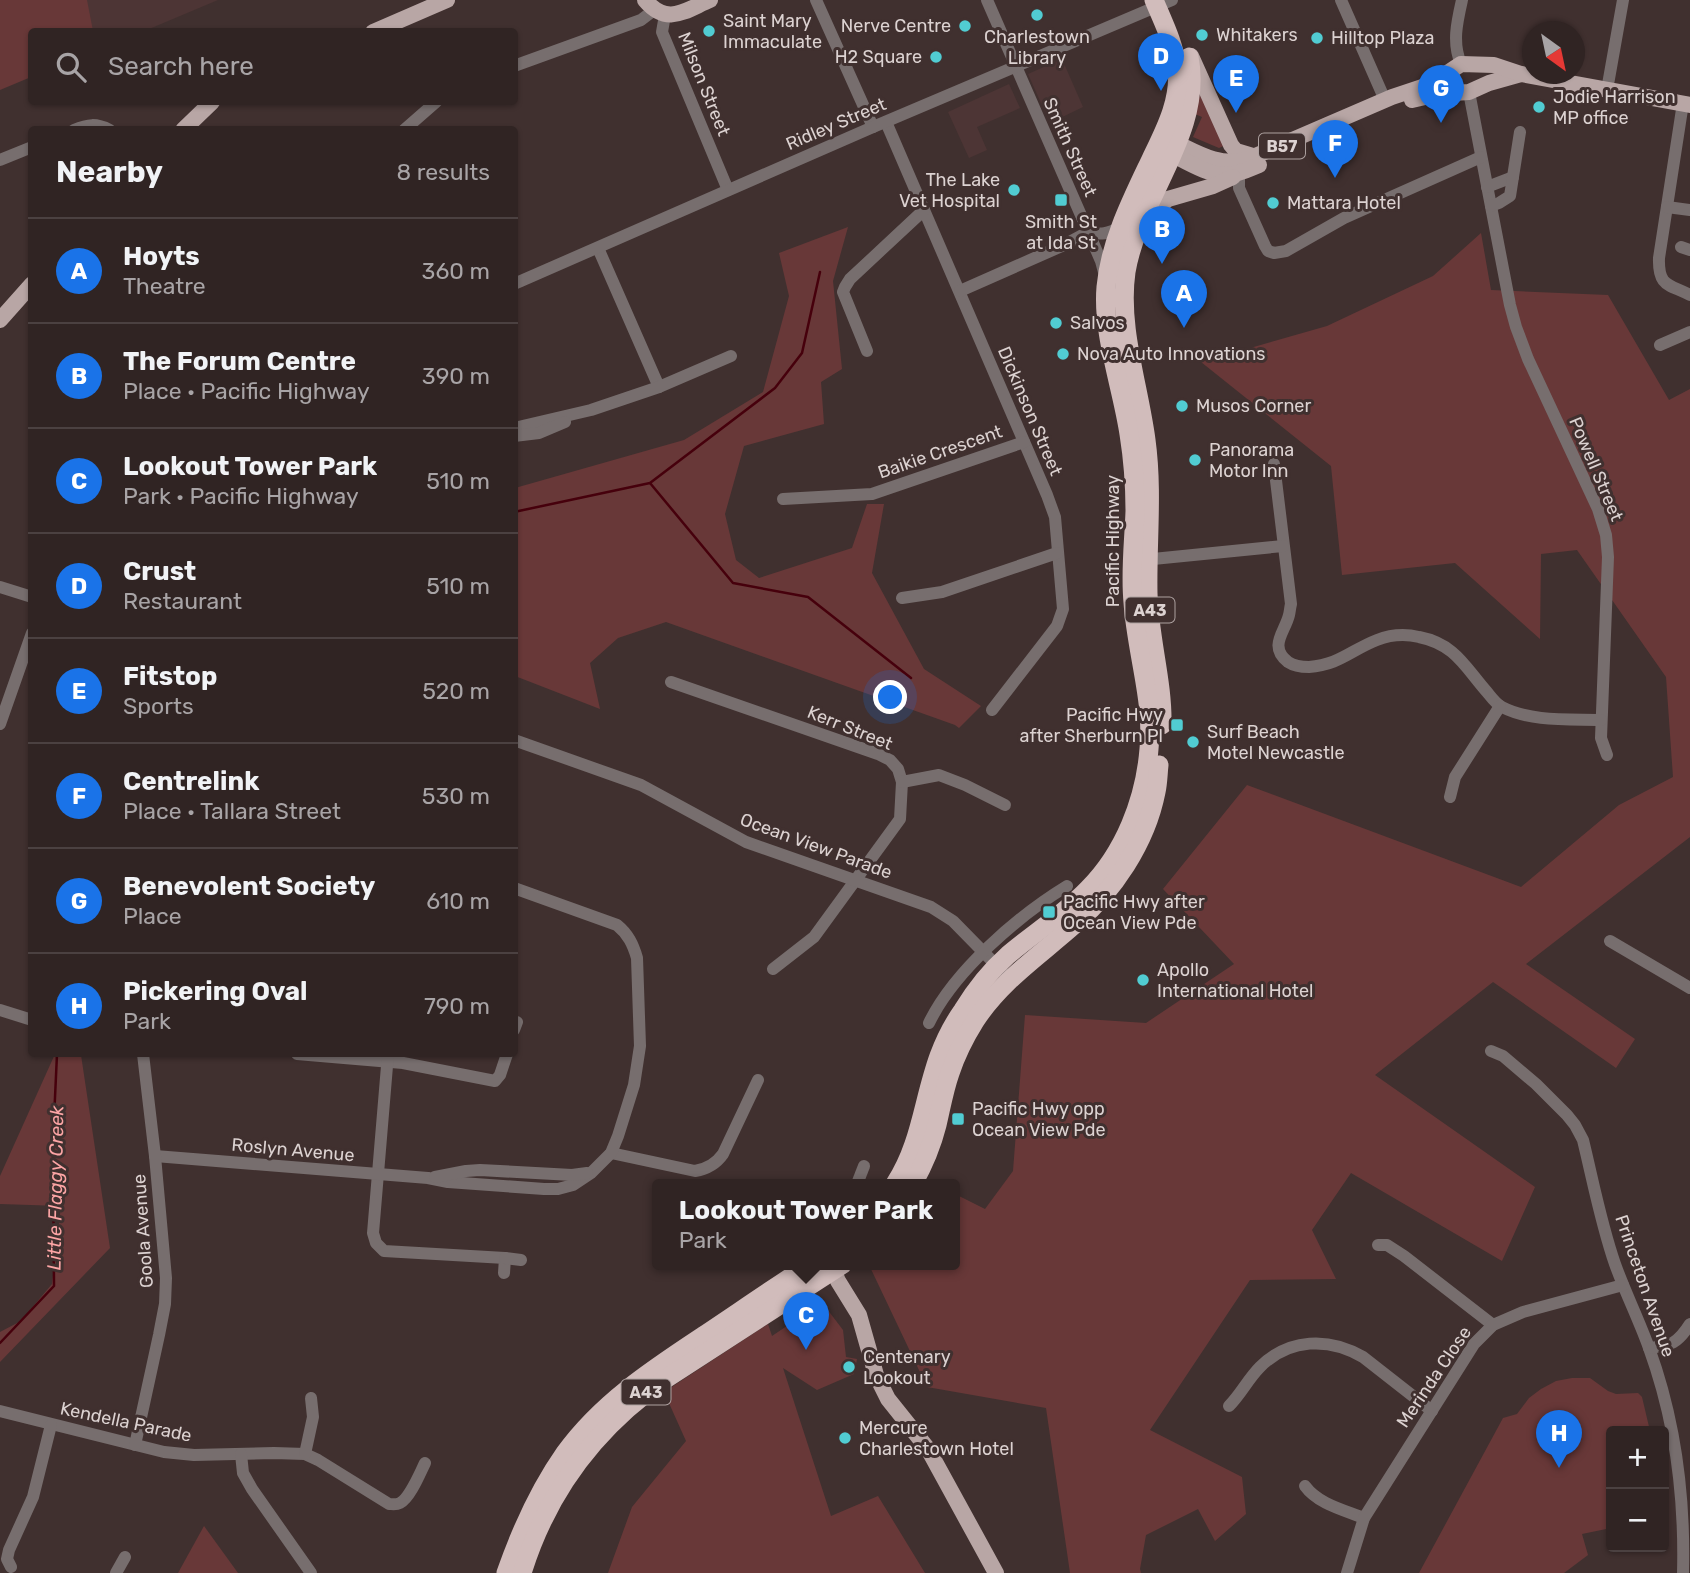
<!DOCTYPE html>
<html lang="en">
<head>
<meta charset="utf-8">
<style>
	:root { --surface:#302423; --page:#3c3030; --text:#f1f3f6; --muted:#a8a4a6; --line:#4b4141; --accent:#1a73e8 }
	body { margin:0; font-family:Rubik,sans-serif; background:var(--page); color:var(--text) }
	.controls { position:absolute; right:21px; bottom:21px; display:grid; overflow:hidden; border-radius:7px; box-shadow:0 2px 5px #0004 }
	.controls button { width:63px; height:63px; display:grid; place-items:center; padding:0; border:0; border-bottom:2px solid var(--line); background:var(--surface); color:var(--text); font:35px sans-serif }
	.compass { position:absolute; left:1522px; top:21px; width:63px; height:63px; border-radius:50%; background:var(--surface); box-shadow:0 2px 5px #0004; rotate:147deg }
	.you { position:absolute; left:891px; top:698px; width:24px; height:24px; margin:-18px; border:5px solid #fff; border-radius:50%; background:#1a73e8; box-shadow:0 0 0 10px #1a73e833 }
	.badge { display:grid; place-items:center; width:46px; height:46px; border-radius:50%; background:var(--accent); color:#fff; font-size:23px; font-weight:700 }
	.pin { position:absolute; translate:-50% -58px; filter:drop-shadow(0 2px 4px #0008) }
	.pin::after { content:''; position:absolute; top:37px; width:24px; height:21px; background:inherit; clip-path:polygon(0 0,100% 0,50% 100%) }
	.popup { position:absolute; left:652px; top:1179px; width:308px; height:91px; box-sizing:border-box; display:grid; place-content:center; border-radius:7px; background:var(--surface); filter:drop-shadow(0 2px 5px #0005); font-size:23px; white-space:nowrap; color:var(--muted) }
	.popup b { font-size:26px; color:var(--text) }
	.popup::after { content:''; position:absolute; left:50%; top:100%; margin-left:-14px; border:14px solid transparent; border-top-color:var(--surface) }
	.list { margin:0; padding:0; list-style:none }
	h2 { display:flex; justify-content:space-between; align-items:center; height:91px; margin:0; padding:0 28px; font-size:30px }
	h2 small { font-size:23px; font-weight:400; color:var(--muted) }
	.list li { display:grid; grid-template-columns:46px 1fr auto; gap:21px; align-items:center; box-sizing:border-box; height:105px; padding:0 28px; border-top:2px solid var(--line) }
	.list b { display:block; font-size:26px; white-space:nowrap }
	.list p { margin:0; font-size:23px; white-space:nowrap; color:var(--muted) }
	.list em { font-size:23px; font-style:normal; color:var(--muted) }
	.icon { flex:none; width:38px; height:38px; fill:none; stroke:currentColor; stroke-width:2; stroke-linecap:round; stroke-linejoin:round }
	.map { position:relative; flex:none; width:1690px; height:1573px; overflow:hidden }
	.search { position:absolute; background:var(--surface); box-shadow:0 2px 5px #0004; left:28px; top:28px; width:490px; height:77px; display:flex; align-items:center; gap:18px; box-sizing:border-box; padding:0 24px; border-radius:7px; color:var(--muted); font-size:26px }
	.panel { position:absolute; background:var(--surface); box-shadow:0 2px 5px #0004; left:28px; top:126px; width:490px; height:931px; border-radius:7px }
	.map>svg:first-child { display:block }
	.built { fill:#4d3535 }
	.green { fill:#683838 }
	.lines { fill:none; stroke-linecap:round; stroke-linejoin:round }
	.stream { stroke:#46000c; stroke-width:2.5 }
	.minor { stroke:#776e6e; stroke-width:12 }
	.major { stroke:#b8a6a5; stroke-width:16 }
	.highway { stroke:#d1bcbb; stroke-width:19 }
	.poi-dot { fill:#51ccd2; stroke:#40302f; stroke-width:2.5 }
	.labels { text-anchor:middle; stroke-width:6; stroke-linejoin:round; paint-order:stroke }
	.shield { fill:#40302f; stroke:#ada1a0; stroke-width:2 }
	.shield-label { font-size:16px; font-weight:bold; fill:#dcd2d1 }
	.poi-label { font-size:18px; fill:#dcd2d1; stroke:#40302f; text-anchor:start }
	.street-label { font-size:18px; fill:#dcd2d1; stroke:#40302f }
	.water-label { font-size:19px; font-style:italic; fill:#fca5a5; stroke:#40302f }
</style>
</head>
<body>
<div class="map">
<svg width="1690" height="1573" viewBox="0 0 1690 1573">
	<rect width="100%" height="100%" fill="#40302f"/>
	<g class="built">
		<path d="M77,0H218L142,32L82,31Z"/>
		<path d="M1062,59L1083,107L1050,123L1028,74Z"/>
		<path d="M1009,84L1020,108L977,127L987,150L969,158L948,112Z"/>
	</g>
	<g class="green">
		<path d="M0,0H87L93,31L32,32L31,77L0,90Z"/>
		<path d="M1200,95L1226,145L1219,148L1193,137L1202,117L1195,114Z"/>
		<path d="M848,227L833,281L842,369L821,382L824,424L744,446L725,514L736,560L759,578L852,548L867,504H884L872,573L924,669L981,706L959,728L955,725L666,622L618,638L590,663L600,709L515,676V488L684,440L763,392L789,296L779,253Z"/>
		<path d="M1481,233L1491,290L1608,295L1669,400L1690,389V837L1526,964L1635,1039L1616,1068L1493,982L1375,1075L1535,1187L1502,1261L1351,1173L1312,1230L1336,1279L1250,1280L1150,1430L1242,1477L1246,1514L1215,1541L1198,1509L1146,1535L1140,1569L1141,1573H1070L1046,1408L927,1387L870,1267L872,1264H955V1194L985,1209L1013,1171L1025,1015L1146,1023L1234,964L1163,889L1247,785L1521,887L1619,805L1673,777L1666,677L1577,550L1541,554L1540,639L1455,563L1342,575L1331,466L1201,362L1327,326L1433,276Z"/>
		<path d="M55,1054L81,1055L110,1248L0,1362V1332L21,1321L52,1284L61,1206L0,1204V1176Z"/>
		<path d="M818,1305H824L843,1330L846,1357L857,1359L854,1374L817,1390L783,1368L831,1516L878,1496L925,1573H608L632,1507L686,1441L664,1392L768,1324L772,1336Z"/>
		<path d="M1572,1378H1590L1608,1391L1616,1394L1638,1393L1642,1397L1650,1431H1611V1528L1582,1534L1588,1555L1564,1573H1419L1503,1418L1517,1414L1529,1398L1541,1389L1556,1381Z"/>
		<path d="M204,1526L238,1573H178Z"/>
	</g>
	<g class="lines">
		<g class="stream">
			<path d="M650,483L733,583L808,597L911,678"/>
			<path d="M514,512L650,483L775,388L802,353L820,272"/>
			<path d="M0,1343L54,1286L53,1141L57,1054"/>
		</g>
		<g class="minor">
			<path d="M816,0L873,127"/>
			<path d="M987,0L1101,261L1105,276"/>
			<path d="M1341,0L1385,100"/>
			<path d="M665,15L662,32L728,190"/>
			<path d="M1461,64C1452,43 1457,22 1462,0"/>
			<path d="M514,66L641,20L654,10"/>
			<path d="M1607,90L1623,0"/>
			<path d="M1469,92L1510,305L1516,327L1528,359L1598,509L1606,535L1608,557L1601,738L1607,755"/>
			<path d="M1683,103L1659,258C1658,287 1669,284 1690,295"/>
			<path d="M886,122L1047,495L1055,517L1063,609L1057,626L992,710"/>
			<path d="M74,130C88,124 96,123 110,130"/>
			<path d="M404,130L436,102"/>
			<path d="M0,160L32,147"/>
			<path d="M1239,174V188L1265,246L1268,251L1274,253L1286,251L1344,218L1481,157"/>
			<path d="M1487,187L1513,177"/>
			<path d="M1491,206L1499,203L1510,196L1520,132"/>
			<path d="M1667,207L1690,210"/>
			<path d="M1088,232C1101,235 1108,234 1120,227"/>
			<path d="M1681,247L1690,250"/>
			<path d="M598,248L659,387"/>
			<path d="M514,284L873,127L1172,0"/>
			<path d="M960,291L1064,245L1088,232"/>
			<path d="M1660,345L1690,332"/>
			<path d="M867,351L843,292L845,287L850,279L924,210"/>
			<path d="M514,428L591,410L659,387L731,356"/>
			<path d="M514,436L539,433L565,422"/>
			<path d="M1274,464L1291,604C1290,608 1290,611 1289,615C1285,632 1268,646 1288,662C1294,666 1302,667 1309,667C1339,665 1351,650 1377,640C1390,635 1406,634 1419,637C1455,644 1465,667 1487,692C1491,697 1496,704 1502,707C1531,722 1569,719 1601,720"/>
			<path d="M783,499L872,494L1024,442"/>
			<path d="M1143,560L1283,546"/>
			<path d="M0,587L32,597"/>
			<path d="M902,598L942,592L1057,553"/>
			<path d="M671,682L878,754L890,760L898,769L902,782L900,819L814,937L773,969"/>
			<path d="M0,724L32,633"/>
			<path d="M514,740L641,785L746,842L931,907L953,921L1002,971"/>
			<path d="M902,782L939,775L965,785L1005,805"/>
			<path d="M1450,797L1455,777L1500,706"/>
			<path d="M1610,941L1690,988"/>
			<path d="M0,1010L32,1020"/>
			<path d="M929,1023C954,971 1018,916 1067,886"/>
			<path d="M514,1030L517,1022"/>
			<path d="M1491,1051L1503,1056L1536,1084L1567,1115L1575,1125L1583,1140C1593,1181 1601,1224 1615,1264C1625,1292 1639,1320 1649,1348C1676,1422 1685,1495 1683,1573"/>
			<path d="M297,1054L403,1063L495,1081L500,1075L507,1054"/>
			<path d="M388,1054L373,1233L376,1243L384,1251L505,1258L504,1273"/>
			<path d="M611,1153L695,1171C707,1169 716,1164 723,1154L758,1080"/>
			<path d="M155,1156L428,1178L448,1182L544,1189H558L573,1185L591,1173L611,1153L618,1136L634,1085L640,1046L637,958C633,944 628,934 617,925L514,888"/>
			<path d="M435,1177L466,1171L480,1170L572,1175L587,1173"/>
			<path d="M857,1184L864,1166"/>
			<path d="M1378,1245H1387L1404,1256L1493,1325"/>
			<path d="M505,1258L521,1260"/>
			<path d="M1649,1348C1671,1346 1678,1343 1690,1324"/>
			<path d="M1229,1406C1241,1394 1248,1379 1260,1367C1289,1338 1329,1337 1363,1357L1432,1411"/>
			<path d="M0,1411L164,1452L194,1455L274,1453L305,1454L318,1460L389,1504C392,1504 396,1505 400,1503C410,1498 420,1473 425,1463"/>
			<path d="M135,1445L159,1335L165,1304L166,1278L155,1156L143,1054"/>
			<path d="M241,1454L243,1473L252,1489L311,1573"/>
			<path d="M305,1454L313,1417L311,1398"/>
			<path d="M1305,1486C1318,1504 1344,1510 1364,1518"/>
			<path d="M11,1567L7,1559L9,1550L33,1497L51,1425"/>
			<path d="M116,1573L125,1557"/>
			<path d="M1347,1573L1364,1518L1474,1344L1493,1325L1523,1312L1623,1285"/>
		</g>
		<g class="major">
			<path d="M645,0C667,26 684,11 710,0"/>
			<path d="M373,32L447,0"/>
			<path d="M1191,56L1231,145L1236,151L1256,157"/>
			<path d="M1412,100L1438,94L1469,92L1489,83L1521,74"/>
			<path d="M183,130L212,102"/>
			<path d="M1168,139C1195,151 1216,167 1246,160L1392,97L1431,84L1461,64L1494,65L1521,74L1690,105"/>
			<path d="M1163,150C1181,158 1207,176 1227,175C1238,175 1249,169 1259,165"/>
			<path d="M1148,222L1156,209L1168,199L1213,186L1233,177"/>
			<path d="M0,320L32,284"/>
			<path d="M831,1264L838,1281L859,1315L876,1375L888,1399L928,1449L996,1573"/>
		</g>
		<g class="highway">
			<path d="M1162,725C1163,681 1149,638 1148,593C1147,542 1153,491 1146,440C1139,386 1118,327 1126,272C1138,198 1204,133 1189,57"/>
			<path d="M895,1184C921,1144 923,1100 939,1056C945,1040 953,1024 963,1010C975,990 990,971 1008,955C1034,933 1064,914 1088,889C1124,853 1145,800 1149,749C1154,701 1136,651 1133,602C1130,571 1134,541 1135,511C1135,485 1133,459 1129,434C1122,387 1102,334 1106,287C1110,242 1132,199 1151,159C1165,130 1181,100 1177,67C1174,43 1163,22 1154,0"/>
			<path d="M913,1184C923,1166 932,1145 937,1125C941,1108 944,1090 950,1073C956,1055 965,1037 975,1021C1001,981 1039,956 1074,925C1113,892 1146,843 1156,792C1158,783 1158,774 1159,765"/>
			<path d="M506,1573C521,1530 539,1490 565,1453C601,1403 653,1369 703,1336C739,1312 775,1287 811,1264"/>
			<path d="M522,1573C547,1492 597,1426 667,1378L843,1264"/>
		</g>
	</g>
	<g class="poi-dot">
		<circle cx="1037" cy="15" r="7"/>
		<circle cx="965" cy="26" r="7"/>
		<circle cx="709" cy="31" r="7"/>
		<circle cx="1202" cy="35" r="7"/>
		<circle cx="1317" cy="38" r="7"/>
		<circle cx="936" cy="57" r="7"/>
		<circle cx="1539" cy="107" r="7"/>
		<circle cx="1014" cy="190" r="7"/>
		<rect x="1054" y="193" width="14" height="14" rx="3.5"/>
		<circle cx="1273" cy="203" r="7"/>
		<circle cx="1056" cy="323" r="7"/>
		<circle cx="1063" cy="354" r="7"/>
		<circle cx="1182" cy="406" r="7"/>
		<circle cx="1195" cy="460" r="7"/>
		<rect x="1170" y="718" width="14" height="14" rx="3.5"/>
		<circle cx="1193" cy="742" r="7"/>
		<rect x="1042" y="905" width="14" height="14" rx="3.5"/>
		<circle cx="1143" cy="980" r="7"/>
		<rect x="951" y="1112" width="14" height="14" rx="3.5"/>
		<circle cx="849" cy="1367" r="7"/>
		<circle cx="845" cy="1438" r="7"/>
	</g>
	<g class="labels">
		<g class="shield">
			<rect x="1259" y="133.5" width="46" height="25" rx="5"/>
			<rect x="1125.5" y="597.5" width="49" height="25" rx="5"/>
			<rect x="621.5" y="1379.5" width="49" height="25" rx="5"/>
		</g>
		<g class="shield-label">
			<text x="1282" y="152">B57</text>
			<text x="1150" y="616">A43</text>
			<text x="646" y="1398">A43</text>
		</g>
		<g class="poi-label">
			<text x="723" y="27">Saint Mary<tspan x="723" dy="21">Immaculate</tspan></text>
			<text x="951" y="32" text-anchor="end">Nerve Centre</text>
			<text x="1216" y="41">Whitakers</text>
			<text x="1037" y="43" text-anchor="middle">Charlestown<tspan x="1037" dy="21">Library</tspan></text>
			<text x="1331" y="44">Hilltop Plaza</text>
			<text x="922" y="63" text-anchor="end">H2 Square</text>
			<text x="1553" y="103">Jodie Harrison<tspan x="1553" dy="21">MP office</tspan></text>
			<text x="1000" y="186" text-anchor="end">The Lake<tspan x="1000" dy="21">Vet Hospital</tspan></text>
			<text x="1287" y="209">Mattara Hotel</text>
			<text x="1061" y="228" text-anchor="middle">Smith St<tspan x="1061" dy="21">at Ida St</tspan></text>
			<text x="1070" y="329">Salvos</text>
			<text x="1077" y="360">Nova Auto Innovations</text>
			<text x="1196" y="412">Musos Corner</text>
			<text x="1209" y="456">Panorama<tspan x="1209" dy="21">Motor Inn</tspan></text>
			<text x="1163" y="721" text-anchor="end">Pacific Hwy<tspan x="1163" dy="21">after Sherburn Pl</tspan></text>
			<text x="1207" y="738">Surf Beach<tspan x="1207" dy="21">Motel Newcastle</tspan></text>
			<text x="1063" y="908">Pacific Hwy after<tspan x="1063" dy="21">Ocean View Pde</tspan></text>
			<text x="1157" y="976">Apollo<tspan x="1157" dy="21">International Hotel</tspan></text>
			<text x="972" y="1115">Pacific Hwy opp<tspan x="972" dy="21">Ocean View Pde</tspan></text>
			<text x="863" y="1363">Centenary<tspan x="863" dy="21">Lookout</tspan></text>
			<text x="859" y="1434">Mercure<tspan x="859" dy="21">Charlestown Hotel</tspan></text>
		</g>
		<g class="street-label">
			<text transform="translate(704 84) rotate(68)" y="6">Milson Street</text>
			<text transform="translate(836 124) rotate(-23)" y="6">Ridley Street</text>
			<text transform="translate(1070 147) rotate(66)" y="6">Smith Street</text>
			<text transform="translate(1030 411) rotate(67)" y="6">Dickinson Street</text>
			<text transform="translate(940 452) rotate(-19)" y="6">Baikie Crescent</text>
			<text transform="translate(1596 469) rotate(67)" y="6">Powell Street</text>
			<text transform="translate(1113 541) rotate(-90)" y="6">Pacific Highway</text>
			<text transform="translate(850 728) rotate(22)" y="6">Kerr Street</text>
			<text transform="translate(816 846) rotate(20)" y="6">Ocean View Parade</text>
			<text transform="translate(293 1150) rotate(5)" y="6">Roslyn Avenue</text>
			<text transform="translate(143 1231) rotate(-94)" y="6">Goola Avenue</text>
			<text transform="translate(1645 1286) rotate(71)" y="6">Princeton Avenue</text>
			<text transform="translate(1434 1377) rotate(-56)" y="6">Merinda Close</text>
			<text transform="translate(126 1422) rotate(12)" y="6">Kendella Parade</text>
		</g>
		<g class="water-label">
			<text transform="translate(55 1188) rotate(-89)" y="7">Little Flaggy Creek</text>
		</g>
	</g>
</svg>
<div class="controls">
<button>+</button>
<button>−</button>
</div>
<svg class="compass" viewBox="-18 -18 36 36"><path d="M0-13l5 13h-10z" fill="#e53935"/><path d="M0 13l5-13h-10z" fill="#a8a4a6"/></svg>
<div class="you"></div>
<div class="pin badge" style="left:1184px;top:328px">A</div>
<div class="pin badge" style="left:1162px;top:264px">B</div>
<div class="pin badge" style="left:806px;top:1350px">C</div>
<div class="popup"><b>Lookout Tower Park</b>Park</div>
<div class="pin badge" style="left:1161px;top:91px">D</div>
<div class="pin badge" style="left:1236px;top:113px">E</div>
<div class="pin badge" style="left:1335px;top:178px">F</div>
<div class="pin badge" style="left:1441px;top:123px">G</div>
<div class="pin badge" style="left:1559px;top:1468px">H</div>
<div class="search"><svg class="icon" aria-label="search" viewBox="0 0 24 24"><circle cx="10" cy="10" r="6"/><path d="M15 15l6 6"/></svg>Search here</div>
<section class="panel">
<h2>Nearby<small>8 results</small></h2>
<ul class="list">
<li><span class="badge">A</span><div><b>Hoyts</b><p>Theatre</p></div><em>360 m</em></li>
<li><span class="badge">B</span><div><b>The Forum Centre</b><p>Place · Pacific Highway</p></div><em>390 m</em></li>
<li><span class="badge">C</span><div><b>Lookout Tower Park</b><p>Park · Pacific Highway</p></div><em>510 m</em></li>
<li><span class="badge">D</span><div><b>Crust</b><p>Restaurant</p></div><em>510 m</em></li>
<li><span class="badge">E</span><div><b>Fitstop</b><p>Sports</p></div><em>520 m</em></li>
<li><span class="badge">F</span><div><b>Centrelink</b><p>Place · Tallara Street</p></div><em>530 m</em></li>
<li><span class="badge">G</span><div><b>Benevolent Society</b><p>Place</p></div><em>610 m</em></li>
<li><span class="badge">H</span><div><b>Pickering Oval</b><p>Park</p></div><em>790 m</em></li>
</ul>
</section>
</div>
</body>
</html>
